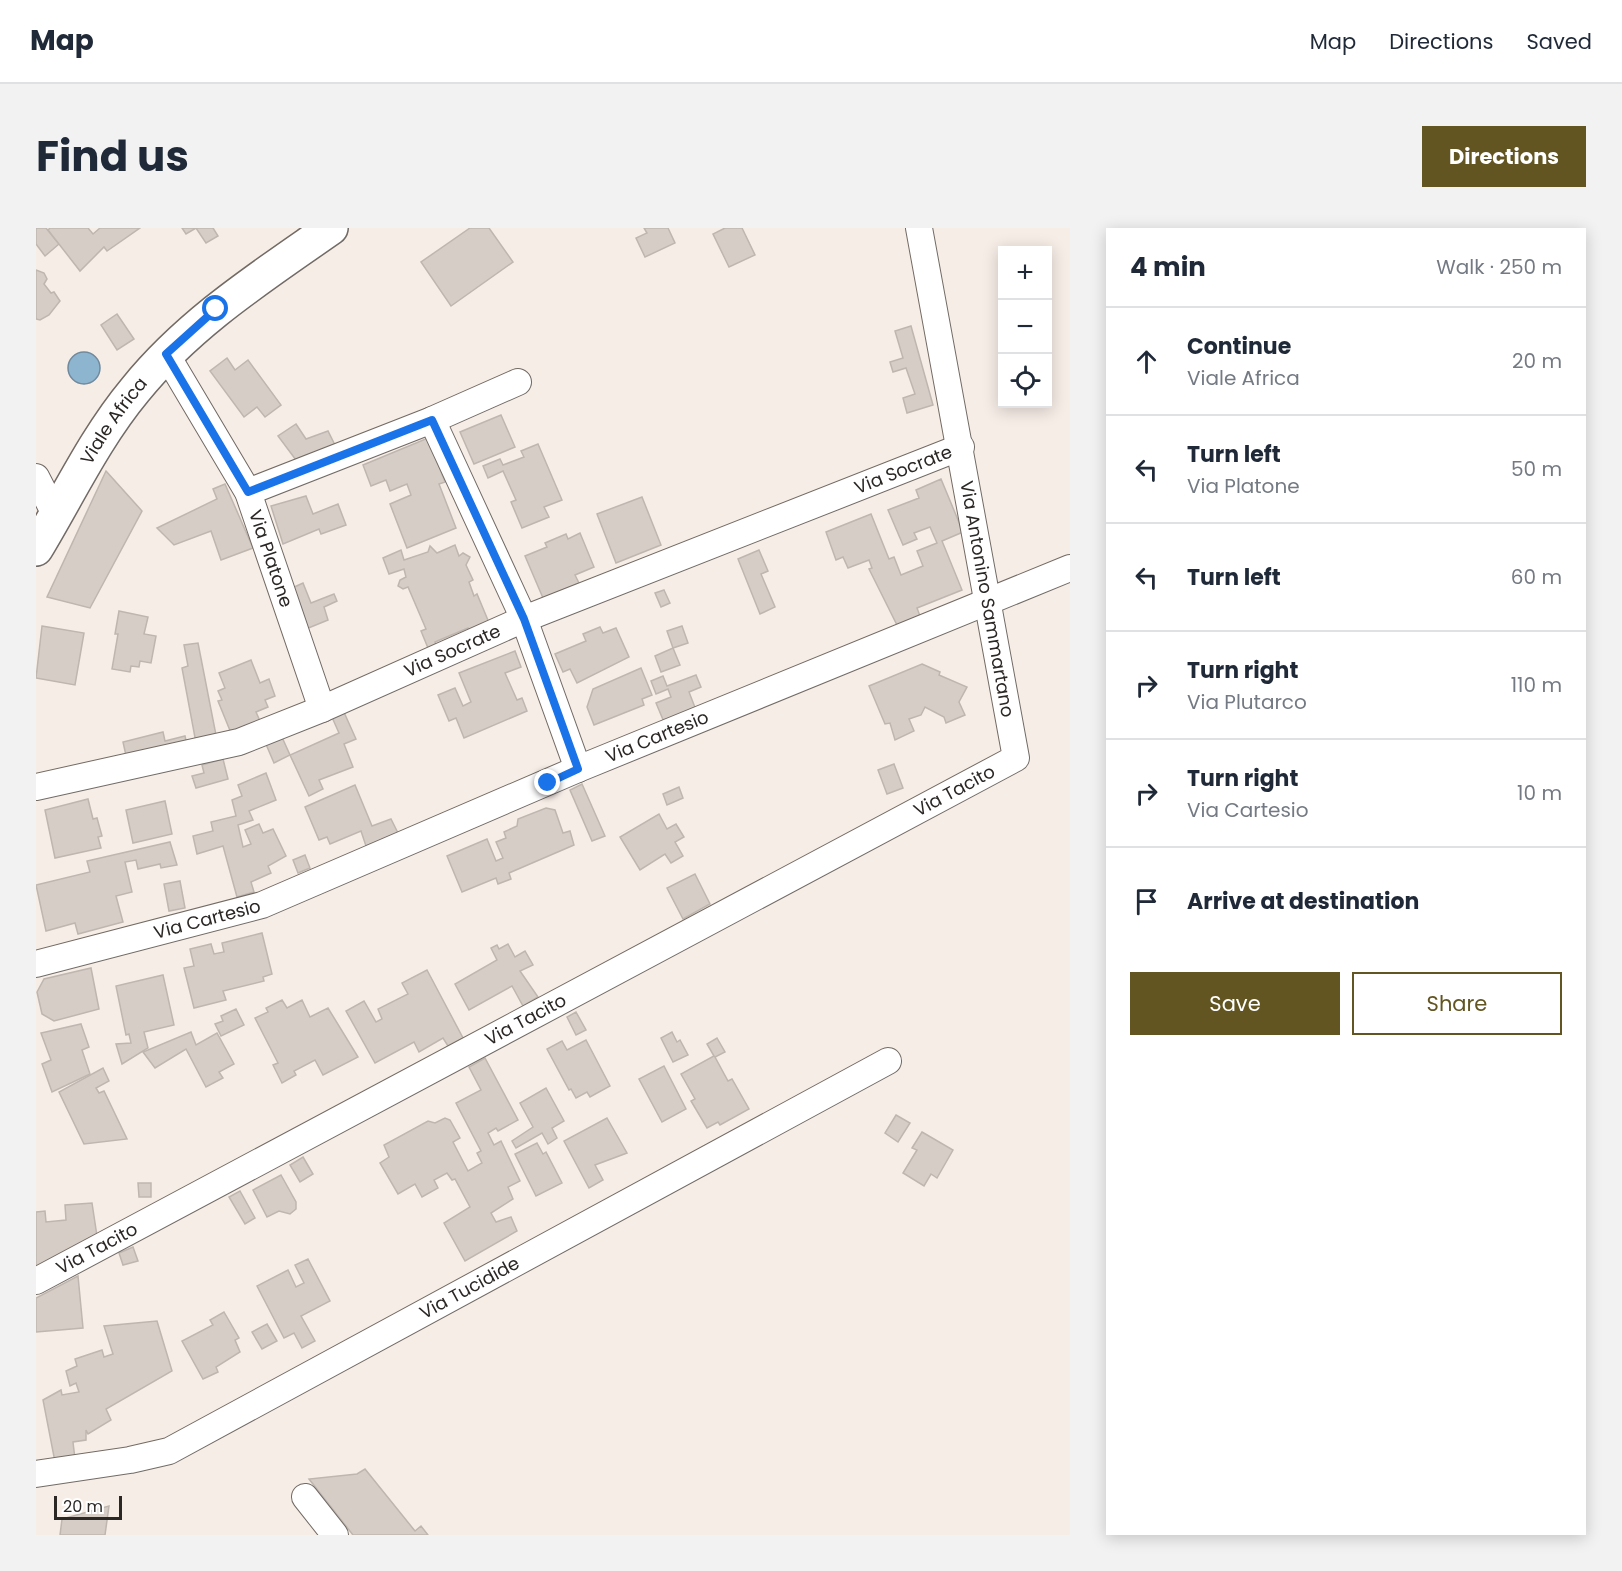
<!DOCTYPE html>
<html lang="en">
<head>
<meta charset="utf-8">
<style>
	:root { --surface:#fff; --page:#f2f2f3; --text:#1f2937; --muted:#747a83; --line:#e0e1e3; --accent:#625522 }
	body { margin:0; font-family:Poppins,sans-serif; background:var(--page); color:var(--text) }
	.controls { position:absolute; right:18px; top:18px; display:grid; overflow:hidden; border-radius:0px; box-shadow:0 3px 15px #0003 }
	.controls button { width:54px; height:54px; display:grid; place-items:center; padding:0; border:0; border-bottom:2px solid var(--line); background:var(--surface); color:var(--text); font:30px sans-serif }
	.scale { position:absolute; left:18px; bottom:15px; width:68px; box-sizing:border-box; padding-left:6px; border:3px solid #2a2725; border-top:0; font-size:16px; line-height:21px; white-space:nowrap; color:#2a2725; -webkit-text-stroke:4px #fff; paint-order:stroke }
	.stop { position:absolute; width:18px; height:18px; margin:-14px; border:4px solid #1a73e8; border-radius:50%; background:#fff }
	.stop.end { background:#1a73e8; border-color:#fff; box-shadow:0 2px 6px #0008 }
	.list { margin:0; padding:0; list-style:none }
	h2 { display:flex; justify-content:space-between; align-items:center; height:78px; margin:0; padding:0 24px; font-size:26px }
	h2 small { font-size:20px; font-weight:400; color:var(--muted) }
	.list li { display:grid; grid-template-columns:39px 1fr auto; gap:18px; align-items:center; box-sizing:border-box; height:108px; padding:0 24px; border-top:2px solid var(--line) }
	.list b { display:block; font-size:22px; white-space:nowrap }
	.list p { margin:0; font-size:20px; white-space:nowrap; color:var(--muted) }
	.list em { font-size:20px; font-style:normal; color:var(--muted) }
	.actions { display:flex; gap:12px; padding:18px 24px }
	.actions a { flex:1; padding:14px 0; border:2px solid var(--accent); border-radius:0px; text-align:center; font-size:21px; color:var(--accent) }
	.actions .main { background:var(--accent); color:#fff }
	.icon { flex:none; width:33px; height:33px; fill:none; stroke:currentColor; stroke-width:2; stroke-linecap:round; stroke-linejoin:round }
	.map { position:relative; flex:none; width:1034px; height:1307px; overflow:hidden; border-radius:0px }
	header { display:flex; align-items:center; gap:36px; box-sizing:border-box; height:84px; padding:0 30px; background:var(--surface); border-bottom:2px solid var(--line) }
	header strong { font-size:28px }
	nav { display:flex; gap:33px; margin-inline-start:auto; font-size:21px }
	.intro { display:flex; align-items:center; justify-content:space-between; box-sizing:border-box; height:144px; padding:0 36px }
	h1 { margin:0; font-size:42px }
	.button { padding:15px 27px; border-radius:0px; background:var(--accent); color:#fff; font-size:21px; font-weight:700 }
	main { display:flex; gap:36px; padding:0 36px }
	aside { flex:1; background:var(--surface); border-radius:0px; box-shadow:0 3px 15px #0003 }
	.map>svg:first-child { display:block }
	.water { fill:#8eb5d0; stroke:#708a9d; stroke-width:1.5 }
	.building { fill:#d6cdc7; stroke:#bfb6b0; stroke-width:1.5 }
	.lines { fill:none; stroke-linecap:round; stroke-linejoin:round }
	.street-casing { stroke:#726a64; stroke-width:28 }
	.secondary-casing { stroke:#726a64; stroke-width:36 }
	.street { stroke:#fff; stroke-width:26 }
	.secondary { stroke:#fff; stroke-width:33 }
	.route { stroke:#1a73e8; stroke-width:8 }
	.labels { text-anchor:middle; stroke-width:4.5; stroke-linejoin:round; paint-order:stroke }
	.street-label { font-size:18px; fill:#2a2725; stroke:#fff }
</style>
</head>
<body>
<header>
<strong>Map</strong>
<nav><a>Map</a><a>Directions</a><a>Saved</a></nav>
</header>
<div class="intro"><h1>Find us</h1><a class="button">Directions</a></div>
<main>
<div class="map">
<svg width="1034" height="1307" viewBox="0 0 1034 1307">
	<rect width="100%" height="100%" fill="#f7ede7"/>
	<circle class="water" cx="48" cy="140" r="16"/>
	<g class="building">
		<path d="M0,0H10L23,16L9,28L0,16Z"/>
		<path d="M14,0H52L57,6L64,0H104L71,23L68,19L44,43L12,2Z"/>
		<path d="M146,0H177L182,8L170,15L160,0L150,6Z"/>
		<path d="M434,0H453L477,34L415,78L385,34Z"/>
		<path d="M608,0H632L639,15L609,29L600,10L611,5Z"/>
		<path d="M689,0H706L719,27L693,39L677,6Z"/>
		<path d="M0,42L8,45L11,51L8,56L15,65L18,64L24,73L13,87L4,92L0,91Z"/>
		<path d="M81,86L98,111L81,122L65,97Z"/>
		<path d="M875,98L897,177L871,185L867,170L879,166L870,140L857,144L854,134L867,130L859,103Z"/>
		<path d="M191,130L199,142L212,132L245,177L229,189L221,179L208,189L174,143Z"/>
		<path d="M465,187L479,219L438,236L424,204Z"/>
		<path d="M260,196L270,211L292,203L299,217L260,232L242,208Z"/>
		<path d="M392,210L409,254L403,256L420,300L371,320L354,276L375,267L371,256L354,263L350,252L335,258L327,237Z"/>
		<path d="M502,216L526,272L508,279L513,289L486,300L475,274L480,272L467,243L452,250L447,238L464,231L467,237L488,229L485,223Z"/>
		<path d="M70,243L106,283L54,380L11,369Z"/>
		<path d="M905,251L927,304L906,313L926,362L881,380L884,388L861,397L833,341L836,340L833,332L812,340L807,329L800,332L790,304L835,286L853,331L858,329L865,347L887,338L881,323L901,315L894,299L878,305L881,311L867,317L852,282L883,270L880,262Z"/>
		<path d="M189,256L217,320L185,332L175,303L138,317L121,300L181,271L177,261Z"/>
		<path d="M270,268L277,286L302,276L310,297L285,306L283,301L247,316L235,278Z"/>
		<path d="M606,269L625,317L580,335L561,286Z"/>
		<path d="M544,305L558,339L539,347L543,355L507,370L489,328L511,319L509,315L530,306L532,311Z"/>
		<path d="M419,317L423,328L427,325L434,329L430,337L437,352L433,354L438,368L441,366L454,397L434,405L432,400L399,414L400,417L392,420L385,403L390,401L372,359L367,361L362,358L364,352L370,349L368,341L353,346L347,330L365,322L368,332L392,324L394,318L401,325Z"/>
		<path d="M723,322L732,343L725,346L739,379L724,386L702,331Z"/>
		<path d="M267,355L275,375L298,366L301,373L288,379L292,392L270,401L254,361Z"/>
		<path d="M628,362L634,375L625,379L619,365Z"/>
		<path d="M83,383L112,389L108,406L120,408L115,435L104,433L103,439L95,438L94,444L76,441L82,406H79Z"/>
		<path d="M6,398L48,405L39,457L0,450Z"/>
		<path d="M646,398L652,415L637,420L631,403Z"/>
		<path d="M564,399L567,405L580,400L593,429L541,455L534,441L527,444L519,426L550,413L547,406Z"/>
		<path d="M162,415L181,512L160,515L146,440L152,438L148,417Z"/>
		<path d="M637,420L644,437L625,444L619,428Z"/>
		<path d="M479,423L485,439L469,445L481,472L486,470L491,483L428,510L420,490L413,493L402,467L419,460L427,478L435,474L423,445Z"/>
		<path d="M215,432L224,455L233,451L239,468L229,472L232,479L220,484L224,493L195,505L182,473L186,472L182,463L189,460L183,445Z"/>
		<path d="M886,436L904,444L903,447L931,459L923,474L929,487L910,495L908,489L889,479L885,487L873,491L878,503L859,512L854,495L849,496L833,458Z"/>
		<path d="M605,440L616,467L606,471L608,477L558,497L551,479L557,461Z"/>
		<path d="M660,447L665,459L653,464L660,482L628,494L620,475L635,469L632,461L620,466L615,453L627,448L631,458Z"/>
		<path d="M307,482L320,511L308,516L317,539L283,552L287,561L273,568L254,527L303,505L295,487Z"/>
		<path d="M127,504L129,513L149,508L151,517L91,532L87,514Z"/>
		<path d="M245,507L254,527L238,535L229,514Z"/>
		<path d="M187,531L192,551L160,560L156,548L168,545L166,537Z"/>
		<path d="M858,536L867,560L851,566L842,542Z"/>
		<path d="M230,545L240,572L213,583L217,592L202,597L207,619L215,616L209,602L223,596L227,605L237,601L250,628L232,638L235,645L215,654L218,664L201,669L187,618L161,626L157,608L177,603L175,594L200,588L196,572L206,568L202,557Z"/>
		<path d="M546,556L569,608L556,613L534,562Z"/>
		<path d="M319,557L336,598L355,591L362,605L330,618L325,603L294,616L291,609L283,612L269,579Z"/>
		<path d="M643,559L647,570L631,577L627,566Z"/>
		<path d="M52,571L57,591L61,590L66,608L62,609L65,620L19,630L9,582Z"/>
		<path d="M129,573L136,606L97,615L90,582Z"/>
		<path d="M510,580L519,582L527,605L534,603L538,617L473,645L475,651L462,656L460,650L426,664L411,628L451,611L460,633L467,630L460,614L470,610L468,604L481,598L482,591Z"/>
		<path d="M623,586L631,601L640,596L648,609L639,614L647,628L635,635L629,626L604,642L584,609Z"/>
		<path d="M134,614L141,637L125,640L124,636L102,641L100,632L89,634L96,664L80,668L87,694L42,706L39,695L10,703L0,657L54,644L51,633Z"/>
		<path d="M269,627L274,640L262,645L257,632Z"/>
		<path d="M659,646L674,676L647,691L631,660Z"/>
		<path d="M144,653L149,680L133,683L128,656Z"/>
		<path d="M226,705L236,746L227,749L228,753L187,763L190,772L158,780L148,740L158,738L154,721L175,716L178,726L188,724L186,715Z"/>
		<path d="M472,716L479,729L489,723L497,737L484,743L502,769L487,778L476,758L433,782L419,756L461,732L455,720L461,717L463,721Z"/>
		<path d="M55,740L63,781L18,793L6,786L1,764L8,751Z"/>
		<path d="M391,742L427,810L412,818L407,810L383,824L378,814L339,835L310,783L328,773L340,794L346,791L342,781L372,766L366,755Z"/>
		<path d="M127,747L138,797L108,804L112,820L86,836L80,816L95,815L93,806L90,807L80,758Z"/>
		<path d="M246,772L251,780L266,772L274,789L292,780L322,829L287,847L279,832L258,843L260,847L246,855L237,837L242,835L219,790L232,784L230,780Z"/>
		<path d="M200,781L208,797L185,808L179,796L187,793L185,788Z"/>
		<path d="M540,784L550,802L540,807L531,789Z"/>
		<path d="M45,796L53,819L46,822L54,846L16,864L6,836L15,832L5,805Z"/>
		<path d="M155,804L160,817L181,805L198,836L183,844L187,850L170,859L150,821L119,840L107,824Z"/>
		<path d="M636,804L641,814L644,812L652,827L637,834L625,810Z"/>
		<path d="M681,810L689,824L679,829L692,853L696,851L713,881L684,897L682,894L671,900L655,873L659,871L645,846L678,828L671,816Z"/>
		<path d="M550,812L574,858L554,869L551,864L540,870L535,861L533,862L511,821L526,813L531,822Z"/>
		<path d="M449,830L482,892L462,903L460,900L452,905L458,917L465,913L484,953L472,959L477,971L455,985L460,994L475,989L481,1003L429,1033L408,995L434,979L419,951L416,952L411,945L398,952L402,960L386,969L379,956L362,966L344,935L353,929L348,917L392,893L399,895L409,890L414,892L424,910L417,914L432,943L446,935L441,925L445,923L420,875L445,862L433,839Z"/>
		<path d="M628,838L650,881L626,894L603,851Z"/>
		<path d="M67,840L73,853L60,860L63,865L68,863L91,911L48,916L23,864Z"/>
		<path d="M510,860L528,893L516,900L521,910L512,916L506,905L480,920L476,913L497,899L484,875Z"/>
		<path d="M860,887L874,895L862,914L849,905Z"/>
		<path d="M571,890L591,925L559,937L567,952L553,960L528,913Z"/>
		<path d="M886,904L917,922L901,950L895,946L888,958L867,945L881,922L876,920Z"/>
		<path d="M501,915L507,926L510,924L526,955L500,968L479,926Z"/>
		<path d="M267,929L277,946L264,954L254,937Z"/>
		<path d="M245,947L260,974V981L254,986L243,983L231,989L217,962Z"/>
		<path d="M102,955H115V969H103Z"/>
		<path d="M204,963L219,990L209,996L193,969Z"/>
		<path d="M56,975L61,1008L0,1040V984L9,983L10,994L30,992L29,977Z"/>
		<path d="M97,1019L102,1033L87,1037L83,1025Z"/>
		<path d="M272,1031L294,1073L265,1088L279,1113L266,1120L258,1105L248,1110L221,1058L252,1042L260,1059L268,1055L259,1037Z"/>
		<path d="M42,1048L47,1100L0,1104V1070Z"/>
		<path d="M188,1084L203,1110L199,1112L204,1124L180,1139L182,1144L167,1151L146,1113L177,1097L174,1092Z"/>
		<path d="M121,1093L136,1143L70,1181L75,1192L52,1206L50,1202V1212L37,1214L39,1231L19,1234L7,1172L25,1162L26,1167L43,1164L40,1155L34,1158L30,1143L41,1138L39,1131L66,1122L68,1129L77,1126L68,1098Z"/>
		<path d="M231,1096L241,1113L226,1121L216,1104Z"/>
		<path d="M329,1241L379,1303L385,1298L392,1307H317L273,1251L321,1246Z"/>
		<path d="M73,1278L69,1307H24L26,1291Z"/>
	</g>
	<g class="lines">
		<defs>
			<g id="street">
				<path id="s1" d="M130,126L212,264L286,481"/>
				<path d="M396,192L488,391L542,541"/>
				<path d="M0,249L20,288"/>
				<path d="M212,264L396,192L482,154"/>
				<path id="s2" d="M0,559L203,514L286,481L488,391L925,219"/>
				<path id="s3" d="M0,736L226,677L542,541L1034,340"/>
				<path id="s4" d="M0,1053L980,530L883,0"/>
				<path id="s5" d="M0,1246L94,1232L133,1223L852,833"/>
				<path d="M269,1269L299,1307"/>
			</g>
			<g id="secondary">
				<path id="s6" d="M0,321C32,268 59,210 99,162C153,95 225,49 295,0"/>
			</g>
		</defs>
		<use href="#street" class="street-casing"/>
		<use href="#secondary" class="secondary-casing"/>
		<use href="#street" class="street"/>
		<use href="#secondary" class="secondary"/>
	</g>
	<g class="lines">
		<path class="route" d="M180,81L130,126L212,264L396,192L488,391L542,541L512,555"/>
	</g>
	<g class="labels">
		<g class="street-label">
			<text dy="6" stroke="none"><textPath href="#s6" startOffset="150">Viale Africa</textPath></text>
			<text dy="6" stroke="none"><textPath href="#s2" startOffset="926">Via Socrate</textPath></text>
			<text dy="6" stroke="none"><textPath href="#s1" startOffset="231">Via Platone</textPath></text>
			<text transform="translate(951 371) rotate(80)" y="6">Via Antonino Sammartano</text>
			<text dy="6" stroke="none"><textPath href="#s2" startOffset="440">Via Socrate</textPath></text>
			<text dy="6" stroke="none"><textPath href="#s3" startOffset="663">Via Cartesio</textPath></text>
			<text dy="6" stroke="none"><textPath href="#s4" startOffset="1041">Via Tacito</textPath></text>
			<text dy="6" stroke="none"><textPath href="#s3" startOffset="177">Via Cartesio</textPath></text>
			<text dy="6" stroke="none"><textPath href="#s4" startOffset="555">Via Tacito</textPath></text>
			<text dy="6" stroke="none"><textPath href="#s4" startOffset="69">Via Tacito</textPath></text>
			<text dy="6" stroke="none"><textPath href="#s5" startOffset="477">Via Tucidide</textPath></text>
		</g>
	</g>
</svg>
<div class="controls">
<button>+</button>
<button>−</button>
<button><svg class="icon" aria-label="locate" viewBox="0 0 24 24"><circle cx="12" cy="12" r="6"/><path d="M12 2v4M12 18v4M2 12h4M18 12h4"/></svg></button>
</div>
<div class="scale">20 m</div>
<div class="stop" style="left:180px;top:81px"></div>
<div class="stop end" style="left:512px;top:555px"></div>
</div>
<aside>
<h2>4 min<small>Walk · 250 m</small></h2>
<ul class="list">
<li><svg class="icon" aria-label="ahead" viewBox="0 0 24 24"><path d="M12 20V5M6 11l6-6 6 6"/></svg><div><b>Continue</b><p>Viale Africa</p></div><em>20 m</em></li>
<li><svg class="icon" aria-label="left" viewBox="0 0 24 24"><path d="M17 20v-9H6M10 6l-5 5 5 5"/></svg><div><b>Turn left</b><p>Via Platone</p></div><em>50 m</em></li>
<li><svg class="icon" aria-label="left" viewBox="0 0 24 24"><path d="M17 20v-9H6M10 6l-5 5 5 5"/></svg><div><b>Turn left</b></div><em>60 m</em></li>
<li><svg class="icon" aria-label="right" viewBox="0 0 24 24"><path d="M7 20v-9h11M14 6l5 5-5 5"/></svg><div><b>Turn right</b><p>Via Plutarco</p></div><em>110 m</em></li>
<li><svg class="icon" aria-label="right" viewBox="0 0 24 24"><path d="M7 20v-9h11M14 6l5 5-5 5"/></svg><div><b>Turn right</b><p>Via Cartesio</p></div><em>10 m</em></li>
<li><svg class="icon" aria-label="arrive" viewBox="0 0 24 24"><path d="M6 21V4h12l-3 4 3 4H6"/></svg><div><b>Arrive at destination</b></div></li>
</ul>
<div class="actions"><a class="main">Save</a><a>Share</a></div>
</aside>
</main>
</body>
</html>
